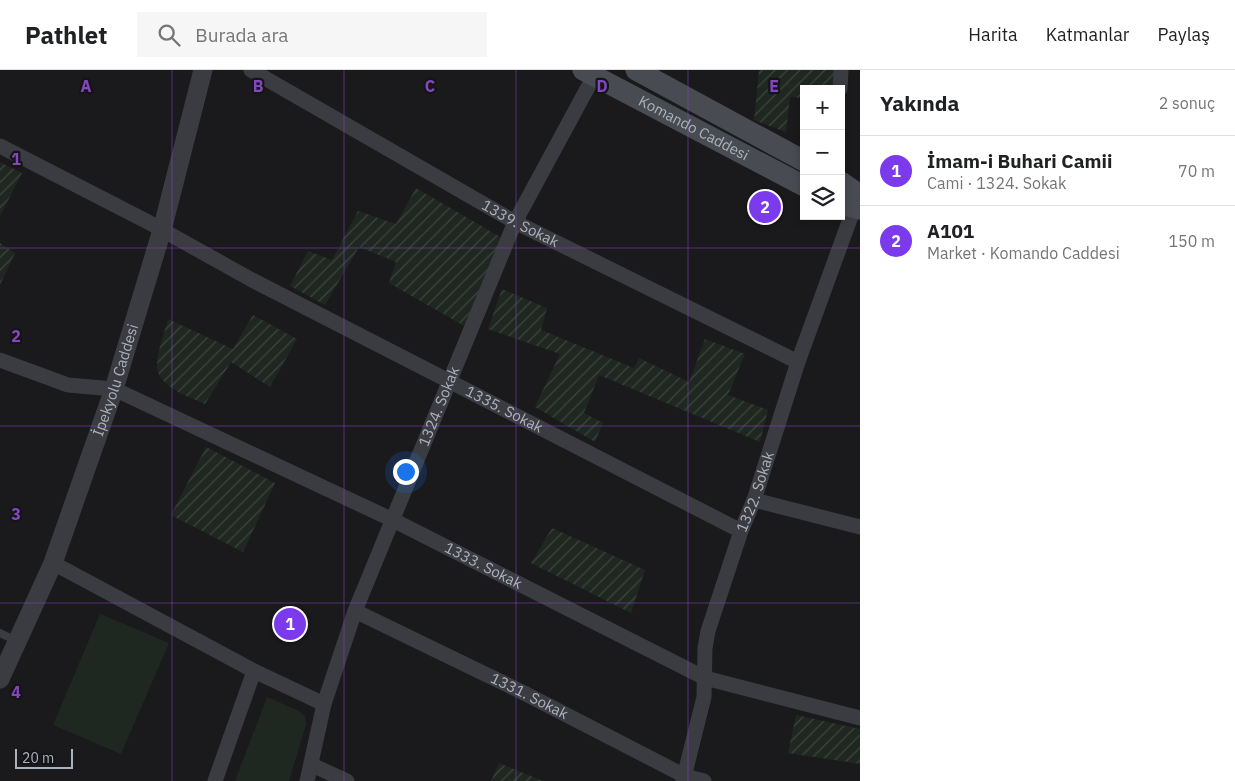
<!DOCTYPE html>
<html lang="tr">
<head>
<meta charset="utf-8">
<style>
	:root { --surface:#fff; --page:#f6f6f6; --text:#202124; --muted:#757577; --line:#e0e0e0; --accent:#7c3aed }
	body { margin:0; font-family:"IBM Plex Sans",sans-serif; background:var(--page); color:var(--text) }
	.controls { position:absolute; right:15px; top:15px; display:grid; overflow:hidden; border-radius:0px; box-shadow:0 2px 8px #0003 }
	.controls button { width:45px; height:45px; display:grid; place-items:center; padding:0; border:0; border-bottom:1px solid var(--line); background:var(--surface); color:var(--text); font:25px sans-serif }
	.scale { position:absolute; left:15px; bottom:12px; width:58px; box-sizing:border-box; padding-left:5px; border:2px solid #acb2bd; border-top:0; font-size:14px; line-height:18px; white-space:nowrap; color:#acb2bd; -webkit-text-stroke:4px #151518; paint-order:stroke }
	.you { position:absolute; left:405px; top:401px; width:18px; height:18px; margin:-12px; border:4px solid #fff; border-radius:50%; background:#1a73e8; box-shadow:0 0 0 8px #1a73e833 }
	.badge { display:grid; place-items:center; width:32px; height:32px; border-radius:50%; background:var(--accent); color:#fff; font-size:16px; font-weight:700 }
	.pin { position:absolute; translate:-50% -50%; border:2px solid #fff; box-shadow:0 1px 5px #0006 }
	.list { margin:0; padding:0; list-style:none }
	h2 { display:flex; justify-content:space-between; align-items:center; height:65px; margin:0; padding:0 20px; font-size:21px }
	h2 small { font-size:16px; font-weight:400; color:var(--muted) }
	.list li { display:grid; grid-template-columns:32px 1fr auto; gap:15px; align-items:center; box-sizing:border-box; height:70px; padding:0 20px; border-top:1px solid var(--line) }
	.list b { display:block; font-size:19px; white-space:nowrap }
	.list p { margin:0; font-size:16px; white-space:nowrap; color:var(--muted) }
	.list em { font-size:16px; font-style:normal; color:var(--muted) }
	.icon { flex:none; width:28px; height:28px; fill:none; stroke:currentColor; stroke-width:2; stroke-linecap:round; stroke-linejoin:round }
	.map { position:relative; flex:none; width:860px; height:711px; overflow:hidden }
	header { display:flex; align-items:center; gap:30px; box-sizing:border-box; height:70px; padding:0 25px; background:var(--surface); border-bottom:1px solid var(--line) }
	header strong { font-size:24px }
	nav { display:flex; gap:28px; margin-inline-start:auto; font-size:18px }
	.search { width:350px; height:45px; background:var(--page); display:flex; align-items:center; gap:12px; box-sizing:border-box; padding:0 18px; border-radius:0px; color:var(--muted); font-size:19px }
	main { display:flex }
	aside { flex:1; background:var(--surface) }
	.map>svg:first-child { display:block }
	.grass { fill:#1f2820 }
	.garden { fill:url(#garden-furrows) }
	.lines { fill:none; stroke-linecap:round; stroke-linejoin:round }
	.service { stroke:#3b3c42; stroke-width:8 }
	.minor { stroke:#3b3c42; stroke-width:15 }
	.tertiary { stroke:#3b3c42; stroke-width:19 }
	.secondary { stroke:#484c52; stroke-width:21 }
	.grid { fill:none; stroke:#8547bf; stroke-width:1; stroke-opacity:0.55 }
	.labels { text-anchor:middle; stroke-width:4.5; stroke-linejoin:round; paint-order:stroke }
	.street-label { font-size:15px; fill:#acb2bd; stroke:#151518 }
	.grid-label { font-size:16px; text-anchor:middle; font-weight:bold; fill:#8547bf; stroke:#151518; stroke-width:4.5; stroke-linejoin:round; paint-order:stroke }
</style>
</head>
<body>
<header>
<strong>Pathlet</strong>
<div class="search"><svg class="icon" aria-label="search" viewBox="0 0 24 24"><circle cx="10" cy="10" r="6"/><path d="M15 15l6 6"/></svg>Burada ara</div>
<nav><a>Harita</a><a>Katmanlar</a><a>Paylaş</a></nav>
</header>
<main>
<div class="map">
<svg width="860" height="711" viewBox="0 0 860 711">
	<defs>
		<pattern id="garden-furrows" width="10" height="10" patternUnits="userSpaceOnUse" patternTransform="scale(1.25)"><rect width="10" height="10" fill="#1f2820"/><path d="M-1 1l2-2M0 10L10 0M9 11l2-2" fill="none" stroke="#3d453e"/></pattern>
	</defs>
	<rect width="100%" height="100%" fill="#1a1a1c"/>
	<g class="grass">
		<path d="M100,544L169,573L121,684L53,655Z"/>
		<path d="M267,627L299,641L305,646L306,655L289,711H235Z"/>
	</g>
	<g class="garden">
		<path d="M759,0H834L832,19H804V28L790,27L786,62L754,50Z"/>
		<path d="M0,92L22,103L0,146Z"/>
		<path d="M416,118L502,168L464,256L389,213L396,192L359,177L325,235L290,216L308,181L332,190L358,141L396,154Z"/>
		<path d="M0,173L15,183L0,215Z"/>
		<path d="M502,219L547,238L541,260L634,298L639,288L689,312L705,269L745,284L728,325L768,340L760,372L599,305L584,343L603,353L595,372L535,337L560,284L488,259Z"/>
		<path d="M253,245L297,269L270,317L231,292L205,334C188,326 156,317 157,294C157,282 165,261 168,249L233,279Z"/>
		<path d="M206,377L275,413L243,482L171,445Z"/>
		<path d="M552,458L645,500L631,543L531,493Z"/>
		<path d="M796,645L860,659V694L788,683Z"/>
		<path d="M499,693L543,711H491Z"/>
	</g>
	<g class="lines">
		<path class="service" d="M0,563L17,571"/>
		<g class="minor">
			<path id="s1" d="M251,0L515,152L798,292"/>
			<path d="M840,19L841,0"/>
			<path id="s2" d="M0,76L148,152L252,210L741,461"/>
			<path id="s3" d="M0,290L68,315L114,319L393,450L705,608L860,648"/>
			<path d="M754,430L860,457"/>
			<path d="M53,493L254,601L324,634"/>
			<path id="s4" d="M355,541L522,622L685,706L704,711"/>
			<path d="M312,695L347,711"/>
			<path d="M215,711L254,601"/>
			<path id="s5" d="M307,711L324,634L355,541L515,152L594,6"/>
			<path id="s6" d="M683,711L704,627L705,578L708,561L741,461L754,430L798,292L854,138"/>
		</g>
		<path class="tertiary" id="s7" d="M0,609L53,493L114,319L162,160L203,0"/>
		<g class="secondary">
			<path id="s8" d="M583,0L804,116"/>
			<path d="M636,0L804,91"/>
			<path d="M841,112L860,125"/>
			<path d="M841,134L860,139"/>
		</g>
	</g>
	<path class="grid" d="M172,0V711M344,0V711M516,0V711M688,0V711M0,178H860M0,356H860M0,533H860"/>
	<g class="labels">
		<g class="street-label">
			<text dy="5" stroke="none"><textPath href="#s8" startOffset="125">Komando Caddesi</textPath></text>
			<text dy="5" stroke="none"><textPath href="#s1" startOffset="310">1339. Sokak</textPath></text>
			<text dy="5" stroke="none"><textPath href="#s7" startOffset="321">İpekyolu Caddesi</textPath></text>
			<text dy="5" stroke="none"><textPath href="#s5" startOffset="398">1324. Sokak</textPath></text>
			<text dy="5" stroke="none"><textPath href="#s2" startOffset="569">1335. Sokak</textPath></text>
			<text dy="5" stroke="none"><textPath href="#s6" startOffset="300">1322. Sokak</textPath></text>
			<text dy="5" stroke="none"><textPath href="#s3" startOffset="528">1333. Sokak</textPath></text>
			<text dy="5" stroke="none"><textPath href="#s4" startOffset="194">1331. Sokak</textPath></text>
		</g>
	</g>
	<g class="grid-label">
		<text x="86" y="22">A</text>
		<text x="258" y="22">B</text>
		<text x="430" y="22">C</text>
		<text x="602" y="22">D</text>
		<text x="774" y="22">E</text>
		<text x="16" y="95">1</text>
		<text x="16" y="272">2</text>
		<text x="16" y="450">3</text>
		<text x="16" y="628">4</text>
	</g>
</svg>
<div class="controls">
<button>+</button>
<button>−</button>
<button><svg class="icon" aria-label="layers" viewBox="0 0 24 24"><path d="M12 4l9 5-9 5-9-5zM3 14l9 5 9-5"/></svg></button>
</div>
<div class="scale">20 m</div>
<div class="you"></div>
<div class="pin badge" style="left:290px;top:554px">1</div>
<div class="pin badge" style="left:765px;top:137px">2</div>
</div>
<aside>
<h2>Yakında<small>2 sonuç</small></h2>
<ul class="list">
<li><span class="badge">1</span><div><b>İmam-i Buhari Camii</b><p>Cami · 1324. Sokak</p></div><em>70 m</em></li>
<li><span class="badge">2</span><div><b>A101</b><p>Market · Komando Caddesi</p></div><em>150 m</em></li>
</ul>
</aside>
</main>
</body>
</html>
